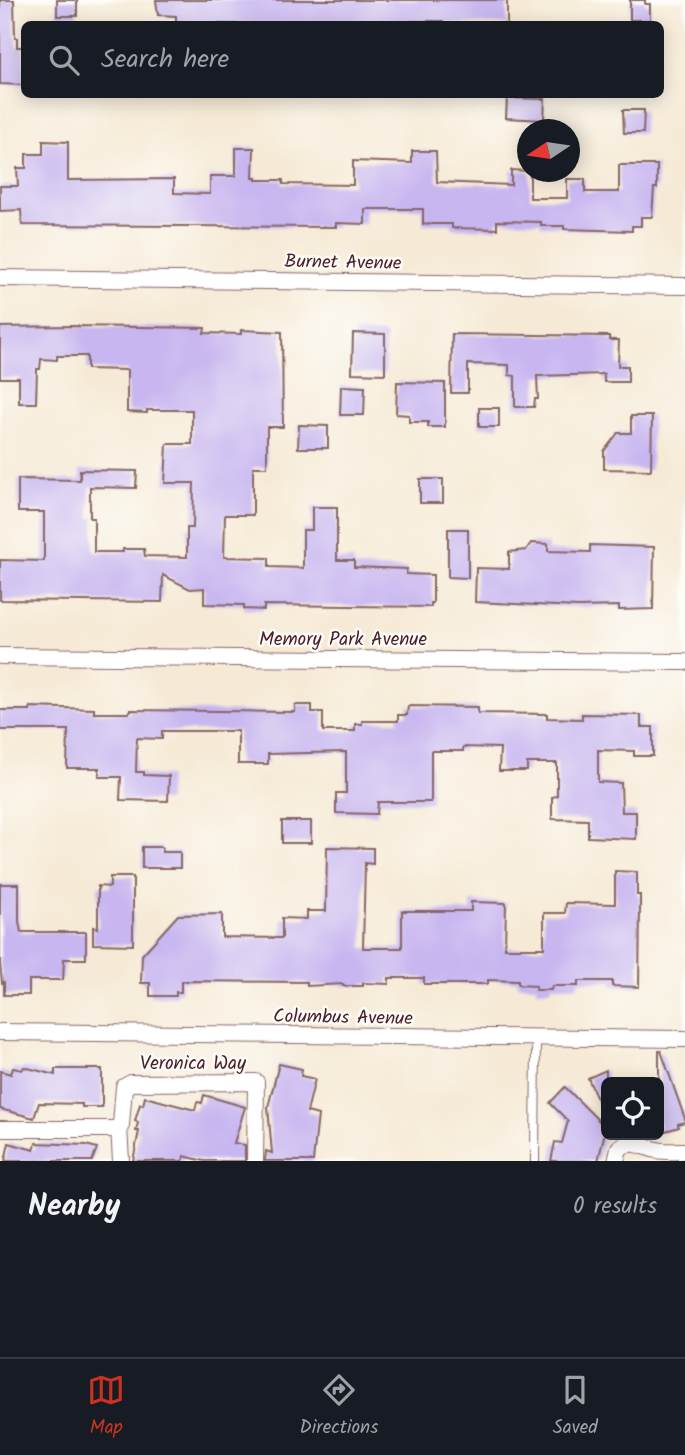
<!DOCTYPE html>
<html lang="en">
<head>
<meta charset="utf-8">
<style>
	:root { --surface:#171b24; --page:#242831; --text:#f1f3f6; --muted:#9ea1a6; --line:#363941; --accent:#c8321e }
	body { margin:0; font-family:Kalam,sans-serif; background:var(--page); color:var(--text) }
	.controls { position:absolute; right:21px; bottom:21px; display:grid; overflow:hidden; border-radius:10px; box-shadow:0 4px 18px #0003 }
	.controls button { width:63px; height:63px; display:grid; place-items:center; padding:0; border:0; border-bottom:2px solid var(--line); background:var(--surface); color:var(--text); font:35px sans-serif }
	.compass { position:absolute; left:517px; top:119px; width:63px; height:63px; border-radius:50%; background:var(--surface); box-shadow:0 4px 18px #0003; rotate:257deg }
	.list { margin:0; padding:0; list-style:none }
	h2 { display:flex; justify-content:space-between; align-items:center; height:91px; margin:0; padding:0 28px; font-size:30px }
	h2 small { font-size:23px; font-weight:400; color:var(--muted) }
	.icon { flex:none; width:38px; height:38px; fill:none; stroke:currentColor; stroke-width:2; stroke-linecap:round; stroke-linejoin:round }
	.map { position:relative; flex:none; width:685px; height:1161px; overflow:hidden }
	.search { position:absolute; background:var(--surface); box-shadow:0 4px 18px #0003; left:21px; right:21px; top:21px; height:77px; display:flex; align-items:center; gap:18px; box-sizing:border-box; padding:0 24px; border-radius:10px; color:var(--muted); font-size:26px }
	.sheet { height:196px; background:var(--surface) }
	nav { display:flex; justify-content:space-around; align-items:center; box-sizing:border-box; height:98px; border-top:2px solid var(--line); background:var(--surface); font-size:19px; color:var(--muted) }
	nav a { display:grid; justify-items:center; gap:4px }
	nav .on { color:var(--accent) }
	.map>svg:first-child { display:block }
	.building { fill:#c7b6f0 }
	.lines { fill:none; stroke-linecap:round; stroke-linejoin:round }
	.lane-casing { stroke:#866667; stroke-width:10 }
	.street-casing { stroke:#866667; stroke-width:18 }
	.lane { stroke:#fff; stroke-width:8 }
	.street { stroke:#fff; stroke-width:16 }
	.labels { text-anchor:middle; stroke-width:5; stroke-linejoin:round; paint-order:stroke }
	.street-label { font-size:19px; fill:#4a1f2b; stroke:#fdfcf7 }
</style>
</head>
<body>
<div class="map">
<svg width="685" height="1161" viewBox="0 0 685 1161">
	<rect width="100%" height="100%" fill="#fdfcf7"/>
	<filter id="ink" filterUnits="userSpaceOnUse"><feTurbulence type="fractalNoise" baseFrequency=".0143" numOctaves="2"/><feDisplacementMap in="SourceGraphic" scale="14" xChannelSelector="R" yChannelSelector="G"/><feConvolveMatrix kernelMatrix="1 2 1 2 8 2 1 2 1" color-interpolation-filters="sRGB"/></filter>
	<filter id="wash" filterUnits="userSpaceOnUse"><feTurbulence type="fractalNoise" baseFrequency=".00686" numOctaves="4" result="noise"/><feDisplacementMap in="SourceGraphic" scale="28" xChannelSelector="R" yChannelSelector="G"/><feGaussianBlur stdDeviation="1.57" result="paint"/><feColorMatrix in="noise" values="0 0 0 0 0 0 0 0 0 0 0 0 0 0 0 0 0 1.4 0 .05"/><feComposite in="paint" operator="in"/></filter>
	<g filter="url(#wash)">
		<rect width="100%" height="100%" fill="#f6ead6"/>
		<g id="blocks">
			<g class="building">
				<path d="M0,0H14L15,38H17V47H23L24,85L0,84Z"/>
				<rect x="57" y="0" width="20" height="16"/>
				<path d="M156,0H507V24H443V21H411V24H176V16L158,15Z"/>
				<path d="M630,0H645V4H650V20H630Z"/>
				<path d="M507,98L545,99L544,120L506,118Z"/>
				<path d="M623,110H644L643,133H624Z"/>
				<path d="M43,141L68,142V180L174,179V193L210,194V176H236V148H254L253,178H256V180H283V184L353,185V161L412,163V151H436L437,182L511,185V170L528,171L530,172V198H567V179H585V192H619V165H657V188H654L652,217H641V226H632V231L564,229V226H541V222L497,221V229L452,228V224H423V209H365V224L336,223V227L22,225L21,210L0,211V186H18L17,168H26V154H43Z"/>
				<path d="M73,326L205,328L204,333L241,334V330L282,332L283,427H267V467H253V515H225L224,557L269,558V567L303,568V530H312V507H337V560H354V567L407,569L406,574L433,575V603H431V607L264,605V610L244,609V605L204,604V588L190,589L163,575L162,602L0,600V560L44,561V512H18V479L80,480V470L137,471L136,488L90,487V518H94V552H123V549H144L145,556L187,557V528H193L194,483H165L167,444H192V410H147V413L127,412V370L87,369V356H57V360L41,359L40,369H37L36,403H19V378H0V327Z"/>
				<path d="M353,333L385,334V374L352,373Z"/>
				<path d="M452,334L609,336V340H619L618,366H628V382H604V374L537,376L538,399H535L534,407H515V376L509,375V365L468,364V393H451Z"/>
				<path d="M397,382L445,383V427H428V422H409V415L396,414Z"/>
				<path d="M341,386L365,387L364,415H340Z"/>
				<rect x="479" y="408" width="20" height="19"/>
				<path d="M631,416H652L651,470L604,469V451L618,433H631Z"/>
				<path d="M299,425L328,426V448H298Z"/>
				<rect x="420" y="479" width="23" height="24"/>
				<path d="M448,529H468V578L448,577Z"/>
				<path d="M531,543L548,544V551L590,552V545L654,547L653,609L619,610V606L578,607L475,602L476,568L509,569V552L526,550Z"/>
				<path d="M295,705H312V712H323V731H355V724H362V721H398V715H407L408,706L478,707V713L547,714V718L582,719V714L641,715V727H653V756H634V751L598,750V782L621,783L622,812H636V839L588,837V820L552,819V797L557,796V763H527V771H499L500,748L463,747V751H431V802H378L377,814L336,813V793H346V752L268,754V764H238V731H162V739L137,738L136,772H144V775L169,776L168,801L120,800L121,777H99V768H67L68,730H0V710H30V707L94,709V713H129L130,710L295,712Z"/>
				<rect x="282" y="821" width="29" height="22"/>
				<path d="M142,847H162V852H180V868H142Z"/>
				<path d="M327,847L373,848V864L365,863L363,948H402V911H471V902L506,903L505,948H544V913H565L566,903L615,904V871L637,872V895H640V906L639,987L612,986V981H578V986H552L551,990H536V986L518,985V981L488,980V984H424V978H389V984L363,983V986H343V984L307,986V982L181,981V992H176V996H150V983H141L142,955L178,915L222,914V937L282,938V918L307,919V911H326Z"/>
				<path d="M110,877H133V945L93,944V927L98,928V886L110,887Z"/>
				<path d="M0,884H19V922L21,932H86V959H64L63,980H29V995H4V982L2,983L0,964Z"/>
				<path d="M659,1051H661L685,1119V1122L678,1124L679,1127L659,1133Z"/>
				<path d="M279,1064L302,1069L301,1076L315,1079L307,1112L318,1115L313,1161H265L266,1151L272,1153L268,1107Z"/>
				<path d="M24,1067L55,1075V1069H102V1107H82V1104L39,1103L34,1118L0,1109V1071L11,1074L13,1068L22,1070Z"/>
				<path d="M606,1070V1120L588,1078Z"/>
				<path d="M565,1087L606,1128L598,1161H551L555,1142L562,1143L568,1121L550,1103Z"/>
				<path d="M204,1095L245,1107L234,1143L245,1145V1161H204L184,1156L183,1161H133L139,1131H136L138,1122L135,1121L140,1104L143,1105L145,1097L195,1110L197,1102L202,1103Z"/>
				<path d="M9,1143L34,1150L36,1143L86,1145L97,1148L92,1161H5Z"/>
			</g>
		</g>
	</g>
	<g filter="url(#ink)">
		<use href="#blocks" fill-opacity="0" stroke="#866667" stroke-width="2"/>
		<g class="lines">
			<defs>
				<path id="lane" d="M535,1161L536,1039"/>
				<g id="street">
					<path d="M0,278L685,286"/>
					<path d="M0,656L685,662"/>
					<path d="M0,1032L685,1039"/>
					<path d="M119,1127L121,1161"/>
					<path d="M0,1129H115L121,1125L124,1087L131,1083L256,1082L255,1161"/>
					<path d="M616,1161L619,1148C633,1139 642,1147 657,1150C665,1152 676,1151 685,1151"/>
				</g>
			</defs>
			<use href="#lane" class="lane-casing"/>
			<use href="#street" class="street-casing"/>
			<use href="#lane" class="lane"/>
			<use href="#street" class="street"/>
		</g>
	</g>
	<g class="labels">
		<g class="street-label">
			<text transform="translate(343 261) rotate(1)" y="7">Burnet Avenue</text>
			<text x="343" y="645">Memory Park Avenue</text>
			<text transform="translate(343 1016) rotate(1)" y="7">Columbus Avenue</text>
			<text x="193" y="1069">Veronica Way</text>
		</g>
	</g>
</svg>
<div class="controls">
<button><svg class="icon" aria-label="locate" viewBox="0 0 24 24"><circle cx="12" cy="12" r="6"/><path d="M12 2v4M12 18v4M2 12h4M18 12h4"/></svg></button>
</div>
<svg class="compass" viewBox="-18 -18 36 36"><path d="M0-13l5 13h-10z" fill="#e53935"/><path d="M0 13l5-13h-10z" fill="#9ea1a6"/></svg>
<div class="search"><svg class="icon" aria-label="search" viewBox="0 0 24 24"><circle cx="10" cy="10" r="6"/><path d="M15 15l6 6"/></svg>Search here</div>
</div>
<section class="sheet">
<h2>Nearby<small>0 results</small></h2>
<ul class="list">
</ul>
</section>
<nav>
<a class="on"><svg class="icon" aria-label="map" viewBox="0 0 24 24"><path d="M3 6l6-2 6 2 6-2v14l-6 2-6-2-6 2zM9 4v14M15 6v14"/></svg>Map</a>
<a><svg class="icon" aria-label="directions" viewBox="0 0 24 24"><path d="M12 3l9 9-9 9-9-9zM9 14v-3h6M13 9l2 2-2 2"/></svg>Directions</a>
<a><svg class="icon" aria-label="saved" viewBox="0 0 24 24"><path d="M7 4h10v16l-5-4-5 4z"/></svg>Saved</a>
</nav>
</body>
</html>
